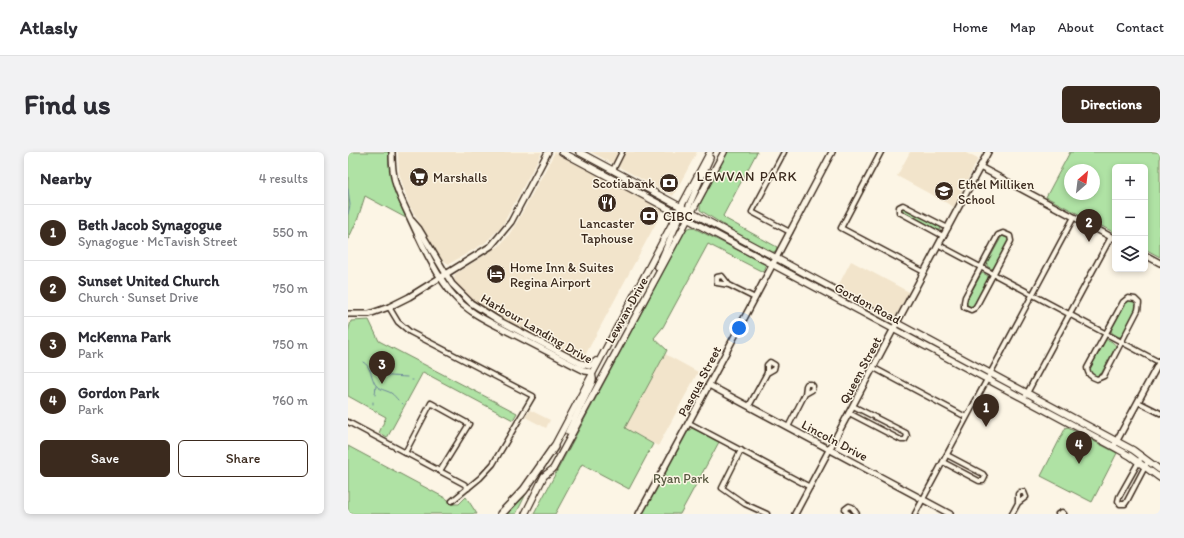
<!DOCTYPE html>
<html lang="en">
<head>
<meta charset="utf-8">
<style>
	:root { --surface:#fff; --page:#f2f2f3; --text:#2b2b33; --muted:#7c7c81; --line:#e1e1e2; --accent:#3b2a1e }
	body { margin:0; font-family:Itim,sans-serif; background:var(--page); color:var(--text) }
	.controls { position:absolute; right:12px; top:12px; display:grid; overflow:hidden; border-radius:6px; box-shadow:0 2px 6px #0003 }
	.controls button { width:36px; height:36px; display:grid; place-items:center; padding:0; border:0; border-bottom:1px solid var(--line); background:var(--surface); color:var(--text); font:20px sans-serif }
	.compass { position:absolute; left:716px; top:12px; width:36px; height:36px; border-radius:50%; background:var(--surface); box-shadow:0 2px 6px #0003; rotate:28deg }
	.you { position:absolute; left:391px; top:176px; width:14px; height:14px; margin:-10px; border:3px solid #fff; border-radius:50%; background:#1a73e8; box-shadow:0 0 0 6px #1a73e833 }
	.badge { display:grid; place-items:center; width:26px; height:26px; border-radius:50%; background:var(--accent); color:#fff; font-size:13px; font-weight:700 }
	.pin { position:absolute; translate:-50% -33px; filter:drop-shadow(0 1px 2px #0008) }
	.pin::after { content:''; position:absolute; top:21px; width:14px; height:12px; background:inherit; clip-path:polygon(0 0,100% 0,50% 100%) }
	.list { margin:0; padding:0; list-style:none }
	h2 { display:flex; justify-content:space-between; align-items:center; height:52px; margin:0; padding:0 16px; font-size:17px }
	h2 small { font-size:13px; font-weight:400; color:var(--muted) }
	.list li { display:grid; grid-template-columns:26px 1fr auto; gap:12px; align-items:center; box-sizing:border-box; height:56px; padding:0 16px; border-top:1px solid var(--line) }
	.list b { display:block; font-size:15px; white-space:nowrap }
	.list p { margin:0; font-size:13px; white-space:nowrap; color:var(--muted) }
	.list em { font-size:13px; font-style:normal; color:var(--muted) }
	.actions { display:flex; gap:8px; padding:12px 16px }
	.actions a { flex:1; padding:9px 0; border:1px solid var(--accent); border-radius:6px; text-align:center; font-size:14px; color:var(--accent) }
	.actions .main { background:var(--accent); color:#fff }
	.icon { flex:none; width:22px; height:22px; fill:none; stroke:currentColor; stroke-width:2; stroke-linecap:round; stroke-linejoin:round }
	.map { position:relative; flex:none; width:812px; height:362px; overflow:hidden; border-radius:6px }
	header { display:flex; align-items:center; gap:24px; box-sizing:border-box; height:56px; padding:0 20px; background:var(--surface); border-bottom:1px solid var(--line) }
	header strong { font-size:19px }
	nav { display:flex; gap:22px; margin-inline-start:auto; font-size:14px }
	.intro { display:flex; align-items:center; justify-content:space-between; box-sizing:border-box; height:96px; padding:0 24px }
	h1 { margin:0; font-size:28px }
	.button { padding:10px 18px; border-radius:6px; background:var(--accent); color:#fff; font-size:14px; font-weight:700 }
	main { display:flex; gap:24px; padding:0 24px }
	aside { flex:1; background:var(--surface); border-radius:6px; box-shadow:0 2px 6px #0003 }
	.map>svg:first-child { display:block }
	.built { fill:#f2e4cb }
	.green { fill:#afe2a4; stroke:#758661; fill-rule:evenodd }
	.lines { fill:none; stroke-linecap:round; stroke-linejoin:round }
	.stream { stroke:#6c879a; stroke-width:1 }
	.minor-casing { stroke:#3b2a1e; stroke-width:7 }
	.tertiary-casing { stroke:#3b2a1e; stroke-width:8 }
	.secondary-casing { stroke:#3b2a1e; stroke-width:8 }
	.motorway-casing { stroke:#3b2a1e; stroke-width:10 }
	.minor { stroke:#fcf5e5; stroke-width:4 }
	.tertiary { stroke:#fcf5e5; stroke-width:5 }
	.secondary { stroke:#fcf5e5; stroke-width:5.5 }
	.motorway { stroke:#fcf5e5; stroke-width:7 }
	.labels { text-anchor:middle; stroke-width:3; stroke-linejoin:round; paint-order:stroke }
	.poi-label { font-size:13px; fill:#3b2a1e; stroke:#fcf5e5; text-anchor:start }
	.street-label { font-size:13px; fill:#3b2a1e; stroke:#fcf5e5 }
	.park-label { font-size:13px; fill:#585840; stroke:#fcf5e5 }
	.neighbourhood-label { font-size:14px; letter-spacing:1px; fill:#3b2a1e; stroke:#fcf5e5 }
</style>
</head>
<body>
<header>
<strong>Atlasly</strong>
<nav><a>Home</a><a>Map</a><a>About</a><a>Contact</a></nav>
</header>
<div class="intro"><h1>Find us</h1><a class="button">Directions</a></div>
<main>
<aside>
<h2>Nearby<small>4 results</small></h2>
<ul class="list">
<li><span class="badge">1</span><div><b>Beth Jacob Synagogue</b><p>Synagogue · McTavish Street</p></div><em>550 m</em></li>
<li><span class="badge">2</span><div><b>Sunset United Church</b><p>Church · Sunset Drive</p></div><em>750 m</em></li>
<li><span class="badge">3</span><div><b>McKenna Park</b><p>Park</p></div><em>750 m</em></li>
<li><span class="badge">4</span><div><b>Gordon Park</b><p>Park</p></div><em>760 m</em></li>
</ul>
<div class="actions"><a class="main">Save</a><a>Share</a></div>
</aside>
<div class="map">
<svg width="812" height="362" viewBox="0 0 812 362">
	<rect width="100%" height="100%" fill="#fcf5e5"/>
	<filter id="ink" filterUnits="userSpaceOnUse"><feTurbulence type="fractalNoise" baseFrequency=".025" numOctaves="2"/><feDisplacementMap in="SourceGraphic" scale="8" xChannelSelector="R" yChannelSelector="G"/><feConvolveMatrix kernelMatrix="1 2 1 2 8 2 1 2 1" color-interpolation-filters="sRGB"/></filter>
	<g filter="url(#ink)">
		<g class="built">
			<path d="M50,0H194L154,74L137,91L101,112L94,108L61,53L51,21Z"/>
			<path d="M207,0L315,58L234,209L148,165L131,153L111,137L106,127L107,122L151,94L160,84L169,70Z"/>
			<path d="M243,0H349L325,44Z"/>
			<path d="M562,0H616L630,7L606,55L549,24Z"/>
			<path d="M503,109L561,140L547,165L543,164L489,136Z"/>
			<path d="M317,202L350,220L310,294L277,276Z"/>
			<path d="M182,258L202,268L198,276L177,265Z"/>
		</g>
		<g class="green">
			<path d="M0,0H41V12L45,36L58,66L17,44L10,66L0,88Z"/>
			<path d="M379,0H409L375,64L378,67L429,95L428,99L423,101L393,84L352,58V52Z"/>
			<path d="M722,0H812V105L797,97V15H767V81L698,45ZM722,18H746V42H722Z"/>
			<path d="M555,55L592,74L593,78H590L554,59L553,56Z"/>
			<path d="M344,75L417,112L418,115L415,120L360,92L315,175L306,186L319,198L317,202L277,276L305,292L281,337L234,312L207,362H186L338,77Z"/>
			<path d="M656,83L661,85V88L647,115L644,117L639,114V111L654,84Z"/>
			<path d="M635,121L640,124V127L626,154L623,155L618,153V150L633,122Z"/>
			<path d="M781,148H785L789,153L788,156L774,184L771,185L764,181L763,177L777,151Z"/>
			<path d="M21,168L31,189L169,261L165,268L75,220L39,286L31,281L38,265L0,244V180L3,169Z"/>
			<path d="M757,188C761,187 765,190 768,194L753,222L750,224H746L742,220V216Z"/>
			<path d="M718,275L769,301L744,350L693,324Z"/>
			<path d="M344,276L371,290L332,362H294L336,283Z"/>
			<path d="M0,294L99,347L105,352H111L118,345L129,362H0Z"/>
			<path d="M175,341L178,342L168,362H157Z"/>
		</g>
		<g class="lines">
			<g class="stream">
				<path d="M0,37L2,53L0,62"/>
				<path d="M15,210C23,214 23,225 27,232C31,238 38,238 43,241C46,243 48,246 50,248"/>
				<path d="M21,217C33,225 46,224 59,225"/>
				<path d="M64,228H65"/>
				<path d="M27,243L28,234"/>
				<path d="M54,251L55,252"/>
				<path d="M25,252V250"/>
			</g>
			<defs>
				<g id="minor">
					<path d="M436,0L404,60L442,80"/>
					<path d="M533,0L493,76L576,120"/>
					<path d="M265,18L274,0"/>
					<path d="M655,81L662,84L663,89L630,151L627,156L623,158L616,155V150L617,145L650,83Z"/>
					<path d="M595,84L551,60V55L555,53L600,76"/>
					<path d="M591,93L811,210"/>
					<path d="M381,133L374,124L369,125V131L381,133L407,146"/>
					<path d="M780,146L787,147L791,151L790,158L756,224L749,227C743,225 740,223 739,216L775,150Z"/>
					<path d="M41,155L50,170L62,180L185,244L145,312L132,326L104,349"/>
					<path d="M526,216L618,265"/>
					<path d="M678,243L763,85"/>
					<path d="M790,250L812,261"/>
					<path d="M401,254L419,221V213L422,210L427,213L426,217L419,221"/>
					<path d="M501,261L553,288H557L559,284L558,281L505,254"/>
					<path d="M0,270L116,332L120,336"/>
					<path d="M341,271L462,335"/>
					<path d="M440,275L457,242L458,234L459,232H463L465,234L464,238L457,242"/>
					<path d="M393,298L374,336L397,352L419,362"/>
					<path d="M57,301L83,251L121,272L92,319"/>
					<path d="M794,304L771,345L770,349L772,352H777L779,349L800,309"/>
					<path d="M595,310L631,329H635L637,325L635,322L599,303"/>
					<path d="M501,362L498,360L497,357L501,354L504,355L509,362"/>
					<path d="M567,362L726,65"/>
					<path d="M664,362L670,351V342L672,340H676L678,345L670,351"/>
					<path d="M710,362L714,360L716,362"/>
				</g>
				<g id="tertiary">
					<path d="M44,0C44,31 50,40 62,66C73,90 89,126 107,145C120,160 140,169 157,178C181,190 204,202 227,214L237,219L244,220"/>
					<path d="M632,15L767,87"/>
					<path d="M64,69L71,77L104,132L123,151L150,168L236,213"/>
					<path d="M797,103L812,111"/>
					<path d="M0,162H21L41,155L61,145L143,94L163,70L200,0"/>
					<path d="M361,233L602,362"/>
					<path d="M767,292L812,209"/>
					<path d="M291,362C357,242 420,121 484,0"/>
					<path d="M447,362L640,0"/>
				</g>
				<g id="secondary">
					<path d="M214,0L766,295L782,304L812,326"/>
					<path d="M231,0L785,298L812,318"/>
					<path d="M339,60L342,51L362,6"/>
					<path d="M310,115L334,60"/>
					<path d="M232,211L242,214L248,209"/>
					<path d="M220,280L244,231L245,227L244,221"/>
					<path d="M204,298L362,0"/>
					<path d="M177,362L196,324L205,317L376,0"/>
				</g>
				<path id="motorway" d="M153,362L176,338L206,295"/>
			</defs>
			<use href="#minor" class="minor-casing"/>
			<use href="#tertiary" class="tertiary-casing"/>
			<use href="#secondary" class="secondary-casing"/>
			<use href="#motorway" class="motorway-casing"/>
			<use href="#minor" class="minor"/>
			<use href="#tertiary" class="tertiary"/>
			<use href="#secondary" class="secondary"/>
			<use href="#motorway" class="motorway"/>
		</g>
	</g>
	<defs>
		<symbol id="supermarket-disc" viewBox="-11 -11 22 22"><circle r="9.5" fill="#3b2a1e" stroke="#fcf5e5"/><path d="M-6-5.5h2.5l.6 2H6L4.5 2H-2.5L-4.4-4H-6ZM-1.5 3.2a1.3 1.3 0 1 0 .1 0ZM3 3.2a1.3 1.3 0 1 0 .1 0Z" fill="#fff"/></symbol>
		<symbol id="bank-disc" viewBox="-11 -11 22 22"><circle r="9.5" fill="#3b2a1e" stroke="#fcf5e5"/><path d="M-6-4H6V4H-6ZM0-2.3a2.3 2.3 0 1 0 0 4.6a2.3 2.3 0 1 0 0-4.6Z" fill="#fff"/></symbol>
		<symbol id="school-disc" viewBox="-11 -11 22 22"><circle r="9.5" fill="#3b2a1e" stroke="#fcf5e5"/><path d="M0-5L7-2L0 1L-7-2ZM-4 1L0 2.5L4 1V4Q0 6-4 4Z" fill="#fff"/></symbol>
		<symbol id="restaurant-disc" viewBox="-11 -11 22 22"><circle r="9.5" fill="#3b2a1e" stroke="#fcf5e5"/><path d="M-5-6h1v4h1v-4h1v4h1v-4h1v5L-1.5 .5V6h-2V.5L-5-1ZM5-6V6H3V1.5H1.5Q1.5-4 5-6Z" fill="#fff"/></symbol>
		<symbol id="hotel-disc" viewBox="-11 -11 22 22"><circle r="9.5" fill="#3b2a1e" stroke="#fcf5e5"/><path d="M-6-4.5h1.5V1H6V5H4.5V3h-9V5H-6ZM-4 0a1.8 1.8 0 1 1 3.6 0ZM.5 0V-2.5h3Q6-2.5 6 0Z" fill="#fff"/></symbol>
	</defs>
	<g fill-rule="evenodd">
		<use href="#supermarket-disc" x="60" y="14" width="22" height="22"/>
		<use href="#bank-disc" x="310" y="20" width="22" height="22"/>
		<use href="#school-disc" x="585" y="28" width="22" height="22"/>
		<use href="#restaurant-disc" x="248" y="40" width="22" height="22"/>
		<use href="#bank-disc" x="290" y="53" width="22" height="22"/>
		<use href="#hotel-disc" x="137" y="111" width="22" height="22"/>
	</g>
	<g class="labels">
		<g class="poi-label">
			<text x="85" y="30">Marshalls</text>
			<text x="307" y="36" text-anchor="end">Scotiabank</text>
			<text x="610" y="37">Ethel Milliken<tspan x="610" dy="15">School</tspan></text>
			<text x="315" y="69">CIBC</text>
			<text x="259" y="76" text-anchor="middle">Lancaster<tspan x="259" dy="15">Taphouse</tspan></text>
			<text x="162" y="120">Home Inn &amp; Suites<tspan x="162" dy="15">Regina Airport</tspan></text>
		</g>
		<g class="street-label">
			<text transform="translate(520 151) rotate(28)" y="5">Gordon Road</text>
			<text transform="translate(278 158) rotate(-61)" y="5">Lewvan Drive</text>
			<text transform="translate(189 176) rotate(30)" y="5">Harbour Landing Drive</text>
			<text transform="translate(512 218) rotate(-62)" y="5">Queen Street</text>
			<text transform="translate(351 229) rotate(-62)" y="5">Pasqua Street</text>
			<text transform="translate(487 288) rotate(28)" y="5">Lincoln Drive</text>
		</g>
		<g class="park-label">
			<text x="333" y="331">Ryan Park</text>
		</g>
		<g class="neighbourhood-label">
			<text x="399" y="29">LEWVAN PARK</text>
		</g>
	</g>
</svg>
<div class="controls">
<button>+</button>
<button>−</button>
<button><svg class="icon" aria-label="layers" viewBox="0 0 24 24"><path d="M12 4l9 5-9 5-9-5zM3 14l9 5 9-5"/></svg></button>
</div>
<svg class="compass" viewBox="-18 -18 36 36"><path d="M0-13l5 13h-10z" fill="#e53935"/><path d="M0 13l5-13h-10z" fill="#7c7c81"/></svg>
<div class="you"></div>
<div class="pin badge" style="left:638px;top:275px">1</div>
<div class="pin badge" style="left:741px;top:90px">2</div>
<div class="pin badge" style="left:34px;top:232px">3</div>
<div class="pin badge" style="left:731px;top:312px">4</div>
</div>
</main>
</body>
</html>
